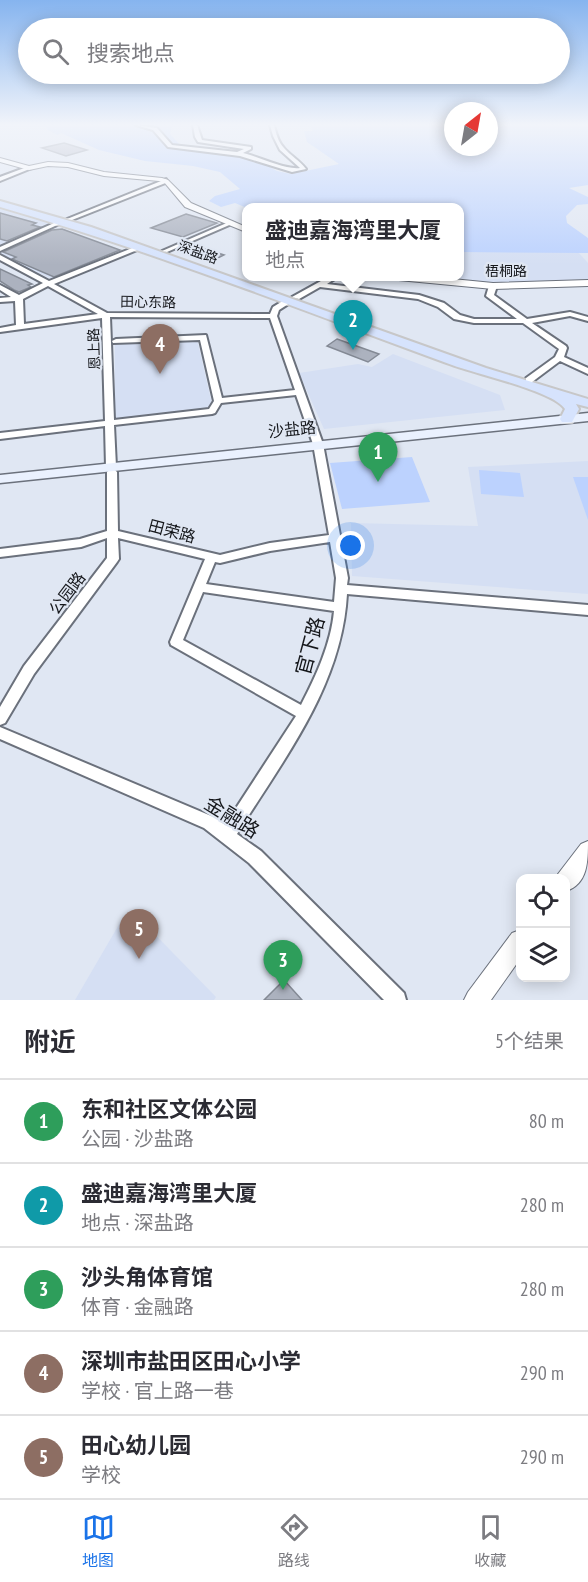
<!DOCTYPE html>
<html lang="zh">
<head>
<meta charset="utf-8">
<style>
	:root { --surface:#fff; --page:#f2f2f3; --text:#2b2b33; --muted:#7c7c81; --line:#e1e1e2; --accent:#1a73e8 }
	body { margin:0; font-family:"PT Sans Narrow","Noto Sans SC",sans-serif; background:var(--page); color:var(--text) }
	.controls { position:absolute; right:18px; bottom:18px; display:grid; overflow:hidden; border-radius:12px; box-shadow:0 3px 15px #0003 }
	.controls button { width:54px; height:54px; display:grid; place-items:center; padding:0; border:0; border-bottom:2px solid var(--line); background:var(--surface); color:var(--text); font:30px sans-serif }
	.compass { position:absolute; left:444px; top:102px; width:54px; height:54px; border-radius:50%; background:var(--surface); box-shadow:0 3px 15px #0003; rotate:31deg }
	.you { position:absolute; left:351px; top:546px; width:21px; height:21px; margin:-15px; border:4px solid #fff; border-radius:50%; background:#1a73e8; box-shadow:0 0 0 9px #1a73e833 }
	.badge { display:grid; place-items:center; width:39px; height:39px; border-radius:50%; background:var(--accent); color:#fff; font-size:20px; font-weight:700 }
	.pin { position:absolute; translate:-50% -50px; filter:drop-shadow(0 2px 3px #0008) }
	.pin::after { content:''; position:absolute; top:32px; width:21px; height:18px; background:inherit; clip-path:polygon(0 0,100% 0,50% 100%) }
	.popup { position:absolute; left:242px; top:203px; width:222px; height:78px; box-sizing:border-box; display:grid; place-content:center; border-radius:12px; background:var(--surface); filter:drop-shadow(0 2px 4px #0005); font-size:20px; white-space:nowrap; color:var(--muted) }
	.popup b { font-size:22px; color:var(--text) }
	.popup::after { content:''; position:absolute; left:50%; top:100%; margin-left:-12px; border:12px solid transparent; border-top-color:var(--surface) }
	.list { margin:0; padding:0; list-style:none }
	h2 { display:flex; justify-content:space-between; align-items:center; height:78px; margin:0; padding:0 24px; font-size:26px }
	h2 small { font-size:20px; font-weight:400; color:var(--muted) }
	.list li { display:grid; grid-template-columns:39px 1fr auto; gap:18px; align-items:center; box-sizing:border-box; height:84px; padding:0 24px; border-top:2px solid var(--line) }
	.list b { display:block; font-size:22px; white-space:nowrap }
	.list p { margin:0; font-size:20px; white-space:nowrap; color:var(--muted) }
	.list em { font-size:20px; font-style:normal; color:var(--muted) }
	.icon { flex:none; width:33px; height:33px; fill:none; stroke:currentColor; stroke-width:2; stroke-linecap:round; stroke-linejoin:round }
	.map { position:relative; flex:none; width:588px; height:1000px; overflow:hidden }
	.search { position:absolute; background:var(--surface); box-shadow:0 3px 15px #0003; left:18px; right:18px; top:18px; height:66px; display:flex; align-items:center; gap:15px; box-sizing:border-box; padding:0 21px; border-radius:33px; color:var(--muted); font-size:22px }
	.sheet { height:498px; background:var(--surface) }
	nav { display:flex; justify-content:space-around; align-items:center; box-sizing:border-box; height:84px; border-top:2px solid var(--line); background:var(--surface); font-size:16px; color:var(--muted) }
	nav a { display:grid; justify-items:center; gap:3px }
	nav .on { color:var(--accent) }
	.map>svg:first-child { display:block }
	.built { fill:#d5dff3 }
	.green { fill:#bcd2fe }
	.building { fill:#acb2bf; stroke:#848a95; stroke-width:1.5 }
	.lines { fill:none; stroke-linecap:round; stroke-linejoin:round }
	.minor-casing { stroke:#6b717c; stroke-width:4 }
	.tertiary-casing { stroke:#6b717c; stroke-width:2 }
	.secondary-casing { stroke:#6b717c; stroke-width:3 }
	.primary-casing { stroke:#c7c7c8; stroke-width:4 }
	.minor { fill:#fff; fill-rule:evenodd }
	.tertiary { fill:#fff; fill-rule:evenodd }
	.secondary { fill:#eaf1fe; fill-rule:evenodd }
	.primary { fill:#d6e3fd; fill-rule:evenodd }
	.labels { text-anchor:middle; stroke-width:4.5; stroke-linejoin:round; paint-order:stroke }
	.far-street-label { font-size:14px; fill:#15171b; stroke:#e0e7f3 }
	.street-label { font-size:16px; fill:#15171b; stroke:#e0e7f3 }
	.near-street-label { font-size:20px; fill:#15171b; stroke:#e0e7f3 }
</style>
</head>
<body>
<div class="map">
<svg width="588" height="1000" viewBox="0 0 588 1000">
	<rect width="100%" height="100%" fill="#e0e7f3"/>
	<g class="built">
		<path d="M0,209L52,223L35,230L111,258L55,280L0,256Z"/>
		<path d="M460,252H578L588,263V279L473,284L423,277L460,276Z"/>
		<path d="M197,339L212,404L205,409L115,419V345Z"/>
		<path d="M393,354L500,395L505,410L324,429L299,373L358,364L372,367Z"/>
		<path d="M588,461V594L352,576L351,523L478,526L468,467Z"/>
		<path d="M132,911L216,997L214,1000H75L121,921Z"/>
	</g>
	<g class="green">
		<path d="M45,125H169L172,126L170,134L180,145L257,160L277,171L291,174L339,164L307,142L304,131H313L310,125H453V147H489V125H588V185L569,188L588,197V204L577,205L566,216L567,223L588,238V253L460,252V208H247L235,203L221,207L209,201L215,196L240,189L220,172L193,166L145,161L99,150L61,133L57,135L48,130Z"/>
		<path d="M412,457L430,502L342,509L330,463Z"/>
		<path d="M479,470L520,473L524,497L481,494Z"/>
		<path d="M573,477H588V520Z"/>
	</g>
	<g class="building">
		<path d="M64,143L87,150L66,156L42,148Z"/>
		<path d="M0,213L36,223L32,225L40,227L7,241L0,239Z"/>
		<path d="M186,214L217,223L183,237L151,228Z"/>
		<path d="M62,229L120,250L54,277L12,259L16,257L3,252L52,230Z"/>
		<path d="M193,245L224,255L212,261L181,250Z"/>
		<path d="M0,269L32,284L28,285L31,287L19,292L14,290L0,281Z"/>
		<path d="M337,339L379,354L368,362L327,346Z"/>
		<path d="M284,980L302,1000H264Z"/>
	</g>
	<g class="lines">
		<defs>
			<g id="minor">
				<path d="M136,125L157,128L172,145L237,152L244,149L198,142L195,137L193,125H197L202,140L251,147V149L243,153C260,157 285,170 300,168L280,150L273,136L270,125H274C276,133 278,142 284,148C291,156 299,160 306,169L292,172L240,156L168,147L153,130Z"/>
				<path d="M27,167L32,168L0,181V177Z"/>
				<path d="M166,179L168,182L72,220L67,219Z"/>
				<path d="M61,220L66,221L0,251V247Z"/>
				<path d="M229,222L234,223L167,252L162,251Z"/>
				<path d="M140,245L143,247L142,248L54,284L107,313L270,314L273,307L286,299L293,301L279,310L277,316L323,444L348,578L347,585L588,605V615L347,594C342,686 284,758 237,834L261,851L404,993L406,1000H384L249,863L204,828L0,739V727L216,818L225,825L296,716L171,645L170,642L205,559L118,538L119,559L117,562L34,674L5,723L0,725V707L24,666L107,558V538L81,547L0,557V549L80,539L107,531V472L109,470L106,467L105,426L0,439V433L105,421L102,318L0,332V328L16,325L15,301L0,302V298L11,297L0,290V285L19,295L43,283L0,260V255L49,281ZM48,286L98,314L24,324L23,299ZM110,317L270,318L295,390L222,398L206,335L116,339L112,341L113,343L200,340L214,401L209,409L114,420ZM296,395L313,444L329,535L270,543L220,555L118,531L117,472L114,469L116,467L114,425L212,414L215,413L221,403ZM330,542L336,578L334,602L206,584L215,562L220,563L270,551ZM203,592L334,611C331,644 316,676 301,705L183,640Z"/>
				<path d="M330,276H339L327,284L419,295L444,303L460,315L474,319H517L486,296L489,286L493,284L497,286L494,295L527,319L570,312L588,317V321L570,316L532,323L566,346L567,348L564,357L588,368V374L560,361L532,382H526V378L555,357L559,349L523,323H474L454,319L438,307L418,299L320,287L299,299L292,297Z"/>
			</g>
			<g id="tertiary">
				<path d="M0,158L29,166L48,162L68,163L104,172L162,178L168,180L191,203L246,227V232L185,207L164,182L159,181L104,176L68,167L48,166L29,170L0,162Z"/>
				<path d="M384,276H422L493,283L588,280V286L493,289L388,279Z"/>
				<path d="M588,841C588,861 588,884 566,891V879H556L558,874L581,844Z"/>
				<path d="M520,930V959L491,1000H464L468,992L512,933Z"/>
			</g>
			<path id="secondary" d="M588,413V421L0,483V475Z"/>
			<path id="primary" d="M0,201L91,227L486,368L588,399V407L576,404L579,409L572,422H562L560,419L565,409C554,391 476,374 452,365C302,310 153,251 0,207Z"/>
		</defs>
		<use href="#minor" class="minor-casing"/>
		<use href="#tertiary" class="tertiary-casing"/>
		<use href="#secondary" class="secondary-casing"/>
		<use href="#primary" class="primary-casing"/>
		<use href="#minor" class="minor"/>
		<use href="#tertiary" class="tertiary"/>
		<use href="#secondary" class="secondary"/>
		<use href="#primary" class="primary"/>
	</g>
	<linearGradient id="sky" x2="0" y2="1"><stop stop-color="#86b4ef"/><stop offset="0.47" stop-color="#f1f4fa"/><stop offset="1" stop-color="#f1f4fa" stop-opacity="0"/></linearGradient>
	<rect width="588" height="265" fill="url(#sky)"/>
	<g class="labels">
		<g class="far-street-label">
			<text transform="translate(198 252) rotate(20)" y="5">深盐路</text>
			<text x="506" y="276">梧桐路</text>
			<text transform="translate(148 302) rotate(1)" y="5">田心东路</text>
			<text transform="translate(94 349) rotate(-92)" y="5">恩上路</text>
		</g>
		<g class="street-label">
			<text transform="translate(292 429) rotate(-6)" y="6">沙盐路</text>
			<text transform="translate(172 531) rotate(15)" y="6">田荣路</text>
			<text transform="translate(67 593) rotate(-53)" y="6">公园路</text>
		</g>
		<g class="near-street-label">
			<text transform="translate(310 646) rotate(-75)" y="7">官下路</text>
			<text transform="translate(232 817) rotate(32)" y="7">金融路</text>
		</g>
	</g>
</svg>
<div class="controls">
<button><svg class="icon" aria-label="locate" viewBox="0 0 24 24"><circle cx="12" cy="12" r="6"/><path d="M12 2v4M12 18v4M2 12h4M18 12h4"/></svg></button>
<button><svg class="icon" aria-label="layers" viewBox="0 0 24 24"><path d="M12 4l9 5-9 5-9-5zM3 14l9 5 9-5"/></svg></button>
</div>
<svg class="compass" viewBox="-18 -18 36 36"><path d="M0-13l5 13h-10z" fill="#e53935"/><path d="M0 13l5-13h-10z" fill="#7c7c81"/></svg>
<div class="you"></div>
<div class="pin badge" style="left:378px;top:482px;background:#2e9e5b">1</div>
<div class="pin badge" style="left:353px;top:350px;background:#0f9aa8">2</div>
<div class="popup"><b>盛迪嘉海湾里大厦</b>地点</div>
<div class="pin badge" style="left:283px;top:990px;background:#2e9e5b">3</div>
<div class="pin badge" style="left:160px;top:374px;background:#8d6e63">4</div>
<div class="pin badge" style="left:139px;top:959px;background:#8d6e63">5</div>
<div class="search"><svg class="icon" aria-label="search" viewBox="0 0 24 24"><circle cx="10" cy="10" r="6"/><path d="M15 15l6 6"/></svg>搜索地点</div>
</div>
<section class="sheet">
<h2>附近<small>5个结果</small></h2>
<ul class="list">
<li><span class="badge" style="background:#2e9e5b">1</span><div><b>东和社区文体公园</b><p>公园 · 沙盐路</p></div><em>80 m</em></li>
<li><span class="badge" style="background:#0f9aa8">2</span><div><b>盛迪嘉海湾里大厦</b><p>地点 · 深盐路</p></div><em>280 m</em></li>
<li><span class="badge" style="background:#2e9e5b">3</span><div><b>沙头角体育馆</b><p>体育 · 金融路</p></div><em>280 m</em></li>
<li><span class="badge" style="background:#8d6e63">4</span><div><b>深圳市盐田区田心小学</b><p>学校 · 官上路一巷</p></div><em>290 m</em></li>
<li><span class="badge" style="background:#8d6e63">5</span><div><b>田心幼儿园</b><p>学校</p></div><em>290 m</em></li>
</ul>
</section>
<nav>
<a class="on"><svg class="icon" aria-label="map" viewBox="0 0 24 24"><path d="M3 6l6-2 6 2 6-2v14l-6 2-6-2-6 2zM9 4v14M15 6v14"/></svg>地图</a>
<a><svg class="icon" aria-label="directions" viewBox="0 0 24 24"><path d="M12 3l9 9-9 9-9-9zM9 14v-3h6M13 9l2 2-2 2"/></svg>路线</a>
<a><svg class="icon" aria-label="saved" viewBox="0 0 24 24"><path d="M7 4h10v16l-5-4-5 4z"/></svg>收藏</a>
</nav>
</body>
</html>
